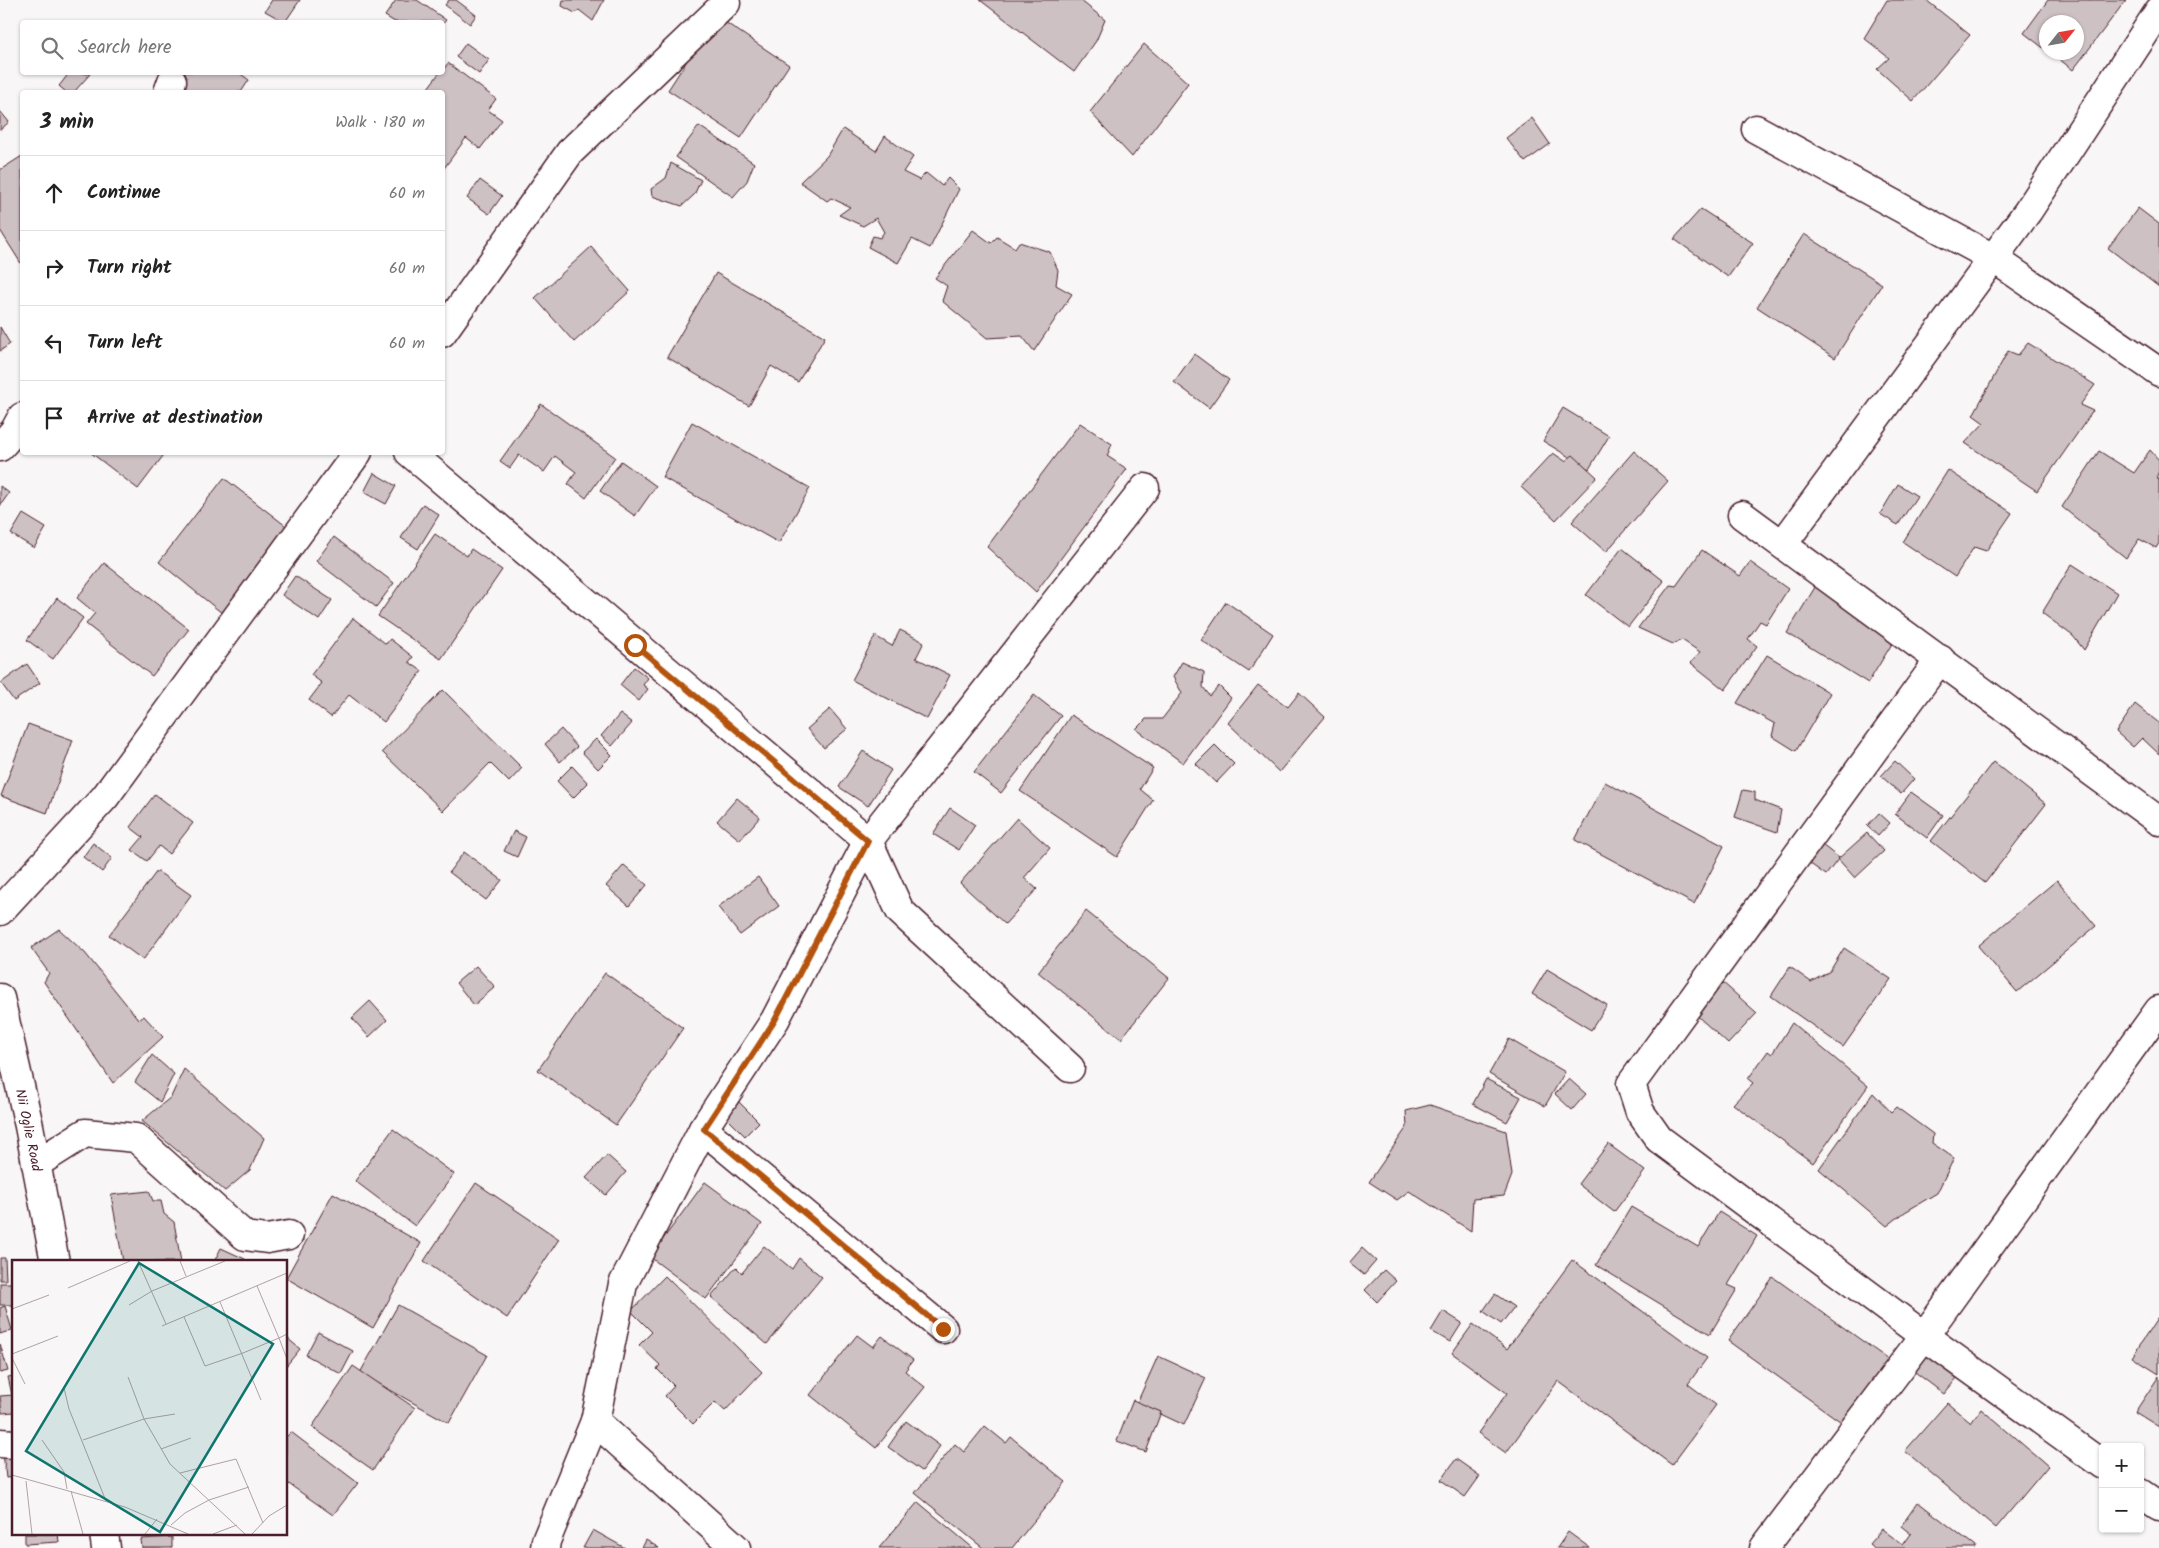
<!DOCTYPE html>
<html lang="en">
<head>
<meta charset="utf-8">
<style>
	:root { --surface:#fff; --page:#f2f2f2; --text:#222; --muted:#767676; --line:#e0e0e0 }
	body { margin:0; font-family:Kalam,sans-serif; background:var(--page); color:var(--text) }
	.controls { position:absolute; right:15px; bottom:15px; display:grid; overflow:hidden; border-radius:5px; box-shadow:0 1px 4px #0004 }
	.controls button { width:45px; height:45px; display:grid; place-items:center; padding:0; border:0; border-bottom:1px solid var(--line); background:var(--surface); color:var(--text); font:25px sans-serif }
	.compass { position:absolute; left:2039px; top:15px; width:45px; height:45px; border-radius:50%; background:var(--surface); box-shadow:0 1px 4px #0004; rotate:59deg }
	.stop { position:absolute; width:15px; height:15px; margin:-11px; border:4px solid #b45309; border-radius:50%; background:#fff }
	.stop.end { background:#b45309; border-color:#fff; box-shadow:0 1px 5px #0008 }
	.list { margin:0; padding:0; list-style:none }
	h2 { display:flex; justify-content:space-between; align-items:center; height:65px; margin:0; padding:0 20px; font-size:21px }
	h2 small { font-size:16px; font-weight:400; color:var(--muted) }
	.list li { display:grid; grid-template-columns:32px 1fr auto; gap:15px; align-items:center; box-sizing:border-box; height:75px; padding:0 20px; border-top:1px solid var(--line) }
	.list b { display:block; font-size:19px; white-space:nowrap }
	.list em { font-size:16px; font-style:normal; color:var(--muted) }
	.icon { flex:none; width:28px; height:28px; fill:none; stroke:currentColor; stroke-width:2; stroke-linecap:round; stroke-linejoin:round }
	.map { position:relative; flex:none; width:2159px; height:1548px; overflow:hidden }
	.search { position:absolute; background:var(--surface); box-shadow:0 1px 4px #0004; left:20px; top:20px; width:425px; height:55px; display:flex; align-items:center; gap:12px; box-sizing:border-box; padding:0 18px; border-radius:5px; color:var(--muted); font-size:19px }
	.panel { position:absolute; background:var(--surface); box-shadow:0 1px 4px #0004; left:20px; top:90px; width:425px; height:365px; border-radius:5px }
	.map>svg:first-child { display:block }
	.building { fill:#cdc1c4; stroke:#4a1f2b }
	.lines { fill:none; stroke-linecap:round; stroke-linejoin:round }
	.minor-casing { stroke:#4a1f2b; stroke-width:31 }
	.minor { stroke:#fff; stroke-width:28 }
	.route { stroke:#b45309; stroke-width:6 }
	.labels { text-anchor:middle; stroke-width:4; stroke-linejoin:round; paint-order:stroke }
	.street-label { font-size:14px; fill:#4a1f2b; stroke:#fff }
	.inset-road { fill:none; stroke:#b2a0a5; stroke-width:1 }
	.view { fill:#0f766e; fill-opacity:0.15; stroke:#0f766e; stroke-width:2.5 }
	.inset-edge { fill:none; stroke:#4a1f2b; stroke-width:2.5 }
</style>
</head>
<body>
<div class="map">
<svg width="2159" height="1548" viewBox="0 0 2159 1548">
	<rect width="100%" height="100%" fill="#f8f6f7"/>
	<filter id="ink" filterUnits="userSpaceOnUse"><feTurbulence type="fractalNoise" baseFrequency=".02" numOctaves="2"/><feDisplacementMap in="SourceGraphic" scale="10" xChannelSelector="R" yChannelSelector="G"/><feConvolveMatrix kernelMatrix="1 2 1 2 8 2 1 2 1" color-interpolation-filters="sRGB"/></filter>
	<g filter="url(#ink)">
		<g class="building">
			<path d="M272,0H300L285,22L265,11Z"/>
			<path d="M396,0H417L446,20L442,25V22H395L385,16Z"/>
			<path d="M449,0H456L476,15L470,24L445,5Z"/>
			<path d="M563,0H604L593,21L579,10L575,13L562,6Z"/>
			<path d="M980,0H1080L1105,20L1096,41L1074,72Z"/>
			<path d="M1887,0H1926L1970,35L1913,101L1877,69L1889,58L1864,38Z"/>
			<path d="M2048,0H2126L2073,70L2050,52H2076V22H2046V50L2024,33Z"/>
			<path d="M716,16L789,65L741,138L668,90Z"/>
			<path d="M466,43L489,60L479,74L456,57Z"/>
			<path d="M1144,44L1188,83L1132,157L1090,112Z"/>
			<path d="M448,63L496,99L488,110L502,120L480,149L466,138L442,171V92H425L440,72H442Z"/>
			<path d="M70,72L90,74L74,92H66L59,86Z"/>
			<path d="M181,72H238L249,80L241,92H178L187,77Z"/>
			<path d="M0,111L9,122L0,130Z"/>
			<path d="M1532,118L1550,144L1525,162L1506,138Z"/>
			<path d="M699,126L754,163L747,181L733,197L676,157Z"/>
			<path d="M843,129L876,151L885,136L913,157L903,172L919,180L926,173L942,186L948,178L959,189L930,248L912,239L898,263L868,247L873,236L880,238L884,232L876,218L863,226L839,215L850,207L831,198L827,201L800,182L827,156Z"/>
			<path d="M22,156V265L0,230V170Z"/>
			<path d="M671,163L701,180L694,195L682,206L652,196L651,189L666,178Z"/>
			<path d="M480,180L502,196L489,214L467,198Z"/>
			<path d="M2138,208L2159,224V287L2108,248Z"/>
			<path d="M1701,209L1753,243L1728,277L1674,239Z"/>
			<path d="M973,230L991,243L997,237L1015,248L1019,242L1050,252L1058,270L1056,285L1072,294L1034,351L1022,336L987,338L942,301L947,286L935,278Z"/>
			<path d="M1804,234L1882,284L1835,358L1757,307Z"/>
			<path d="M591,247L630,291L574,342L535,298Z"/>
			<path d="M716,273L825,337L798,382L771,366L749,406L667,357Z"/>
			<path d="M0,327L10,344L0,351Z"/>
			<path d="M2028,343L2095,385L2080,405L2093,411L2037,491L1965,443L1984,423L1973,415L2008,351L2018,355Z"/>
			<path d="M1194,354L1229,380L1209,408L1174,382Z"/>
			<path d="M541,404L615,457L586,498L568,484L576,472L555,456L544,472L519,455L510,468L500,461Z"/>
			<path d="M1563,408L1609,436L1589,469L1543,441Z"/>
			<path d="M692,422L810,488L779,543L662,477Z"/>
			<path d="M1080,423L1112,444L1107,456L1127,469L1036,592L987,547Z"/>
			<path d="M2150,450L2159,460V471L2156,478L2159,480V543L2156,548L2139,539L2126,558L2062,507L2099,451L2134,473Z"/>
			<path d="M1634,451L1668,481L1606,552L1572,522Z"/>
			<path d="M90,452H158L163,456L138,489Z"/>
			<path d="M1553,453L1565,461L1573,455L1597,477L1556,520L1521,487Z"/>
			<path d="M621,461L656,486L635,516L600,491Z"/>
			<path d="M1948,470L2012,513L1986,551L1974,547L1955,577L1903,542Z"/>
			<path d="M374,473L396,486L386,504L364,492Z"/>
			<path d="M224,478L295,533L228,618L159,562Z"/>
			<path d="M1898,484L1917,496L1898,525L1880,514Z"/>
			<path d="M0,486L9,493L0,506Z"/>
			<path d="M423,504L439,515L418,549L401,538Z"/>
			<path d="M23,514L46,528L34,548L11,534Z"/>
			<path d="M435,534L467,556L471,549L502,570L441,659L378,616Z"/>
			<path d="M334,537L394,583L376,607L316,561Z"/>
			<path d="M1622,548L1664,581L1628,627L1586,595Z"/>
			<path d="M1702,550L1740,576L1750,562L1788,589L1766,624L1760,621L1748,639L1757,646L1725,690L1691,663L1700,652L1682,640L1673,644L1638,628L1670,585L1676,586Z"/>
			<path d="M104,563L189,629L152,676L86,624L95,613L77,598Z"/>
			<path d="M2072,564L2117,593L2084,650L2073,636L2042,613Z"/>
			<path d="M295,576L332,600L319,620L282,595Z"/>
			<path d="M1817,584L1898,634L1868,683L1787,633Z"/>
			<path d="M57,598L83,618L53,659L27,640Z"/>
			<path d="M1226,602L1273,634L1249,672L1201,640Z"/>
			<path d="M353,618L386,644L390,639L413,657L409,662L422,671L384,722L349,695L331,717L309,700L322,683L311,675Z"/>
			<path d="M900,630L924,642L916,658L950,675L927,719L852,680L875,636L892,646Z"/>
			<path d="M1767,655L1830,693L1796,751L1772,736L1775,724L1737,703Z"/>
			<path d="M1182,662L1204,672L1203,687L1210,696L1219,686L1231,698L1183,763L1136,729L1146,719H1162L1182,693L1173,677Z"/>
			<path d="M27,664L40,683L14,701L1,683Z"/>
			<path d="M634,667L648,678L643,685L648,689L639,701L620,685Z"/>
			<path d="M1258,685L1288,707L1299,693L1325,717L1279,772L1228,723Z"/>
			<path d="M443,690L522,768L509,782L490,763L443,811L382,752Z"/>
			<path d="M1034,695L1061,716L1001,793L974,772Z"/>
			<path d="M2135,704L2159,723V754L2142,738L2133,747L2116,732Z"/>
			<path d="M830,709L847,729L824,748L807,729Z"/>
			<path d="M620,714L632,723L612,746L601,736Z"/>
			<path d="M1071,715L1153,768L1140,789L1153,800L1117,857L1020,791Z"/>
			<path d="M28,724L73,740L47,813L1,796Z"/>
			<path d="M561,729L577,747L560,762L545,744Z"/>
			<path d="M596,739L612,755L598,769L582,752Z"/>
			<path d="M1215,745L1234,764L1216,783L1196,764Z"/>
			<path d="M863,751L891,770L868,806L839,787Z"/>
			<path d="M1895,761L1914,779L1901,794L1881,776Z"/>
			<path d="M1993,762L2046,804L1985,883L1931,841Z"/>
			<path d="M572,766L588,783L573,798L557,781Z"/>
			<path d="M1605,782L1724,846L1694,904L1575,840Z"/>
			<path d="M1743,790L1755,792V800L1781,810L1777,832L1735,817Z"/>
			<path d="M1911,792L1943,815L1927,838L1895,814Z"/>
			<path d="M155,794L193,823L169,854L159,846L147,861L132,850L143,837L130,827Z"/>
			<path d="M737,798L760,817L740,840L717,821Z"/>
			<path d="M950,808L975,825L959,850L933,834Z"/>
			<path d="M1879,813L1890,823L1878,836L1867,826Z"/>
			<path d="M1017,818L1050,848L1024,878L1037,889L1005,924L960,883Z"/>
			<path d="M514,831L526,837L517,857L504,851Z"/>
			<path d="M1867,833L1884,851L1855,878L1838,859Z"/>
			<path d="M93,843L112,858L102,872L83,857Z"/>
			<path d="M1822,845L1839,858L1826,875L1809,863Z"/>
			<path d="M464,852L502,880L486,900L449,872Z"/>
			<path d="M624,865L647,885L629,906L606,886Z"/>
			<path d="M157,871L191,895L143,960L109,935Z"/>
			<path d="M758,877L779,906L740,935L718,907Z"/>
			<path d="M2057,880L2096,926L2017,992L1978,946Z"/>
			<path d="M1086,911L1169,978L1121,1039L1038,972Z"/>
			<path d="M59,929L85,953L139,1020L144,1016L163,1037L113,1083L44,982L49,973L31,948Z"/>
			<path d="M1844,948L1891,979L1843,1047L1771,996L1790,967L1811,982L1830,971Z"/>
			<path d="M476,966L495,987L474,1005L456,983Z"/>
			<path d="M1547,969L1607,1005L1591,1030L1532,994Z"/>
			<path d="M605,973L683,1028L616,1125L538,1070Z"/>
			<path d="M1721,981L1757,1013L1728,1044L1693,1012Z"/>
			<path d="M370,1001L387,1020L369,1037L352,1018Z"/>
			<path d="M1792,1023L1868,1086L1813,1163L1733,1104L1753,1083L1748,1079L1768,1051L1772,1054Z"/>
			<path d="M1509,1039L1565,1072L1545,1106L1489,1074Z"/>
			<path d="M152,1055L174,1074L160,1102L135,1082Z"/>
			<path d="M184,1069L264,1138L250,1170L225,1191L142,1121L171,1097Z"/>
			<path d="M1486,1079L1521,1097L1507,1122L1473,1104Z"/>
			<path d="M1569,1079L1586,1094L1572,1110L1555,1094Z"/>
			<path d="M1873,1093L1891,1112L1896,1107L1933,1134L1932,1143L1954,1158L1937,1193L1905,1212L1887,1226L1819,1169Z"/>
			<path d="M738,1101L759,1122L745,1136L724,1115Z"/>
			<path d="M1430,1105L1506,1131L1512,1175L1504,1196L1473,1199L1471,1231L1409,1191L1397,1200L1369,1182L1407,1127L1406,1111Z"/>
			<path d="M393,1129L454,1174L415,1226L355,1181Z"/>
			<path d="M1608,1144L1645,1171L1614,1212L1578,1184Z"/>
			<path d="M607,1155L626,1172L606,1195L586,1178Z"/>
			<path d="M705,1182L762,1224L706,1299L650,1257Z"/>
			<path d="M476,1183L559,1239L507,1318L424,1261Z"/>
			<path d="M149,1191L153,1201H161L164,1214L174,1222L181,1262H123L111,1195Z"/>
			<path d="M333,1193L421,1243L373,1328L286,1278Z"/>
			<path d="M1631,1207L1698,1247L1719,1212L1757,1236L1728,1285L1737,1289L1710,1334L1596,1265Z"/>
			<path d="M764,1246L792,1269L799,1258L822,1277L767,1344L711,1297L736,1267L742,1273Z"/>
			<path d="M221,1248L245,1259L244,1262L215,1260Z"/>
			<path d="M1362,1248L1376,1261L1364,1275L1349,1263Z"/>
			<path d="M0,1258H5L6,1280H0Z"/>
			<path d="M1572,1260L1707,1358L1688,1384L1716,1405L1672,1465L1558,1381L1506,1453L1478,1433L1507,1393L1452,1353L1473,1324L1507,1349Z"/>
			<path d="M1384,1270L1396,1281L1377,1302L1365,1290Z"/>
			<path d="M665,1276L762,1372L725,1411L715,1402L693,1424L665,1396L674,1386L657,1369L660,1365L639,1345L652,1332L631,1311Z"/>
			<path d="M1773,1277L1889,1360L1844,1424L1728,1341Z"/>
			<rect x="0" y="1283" width="14" height="22"/>
			<path d="M1495,1294L1514,1307L1501,1324L1483,1311Z"/>
			<path d="M398,1305L487,1355L449,1423L360,1373Z"/>
			<path d="M5,1306L12,1330L0,1334V1308Z"/>
			<path d="M1443,1311L1462,1323L1450,1342L1431,1331Z"/>
			<path d="M2159,1316V1374L2132,1357Z"/>
			<path d="M318,1332L353,1351L341,1374L306,1355Z"/>
			<path d="M857,1335L873,1347L882,1336L913,1360L905,1371L925,1387L876,1448L810,1395Z"/>
			<path d="M286,1337L300,1349L286,1366Z"/>
			<path d="M0,1344L8,1371L0,1373Z"/>
			<path d="M1928,1355L1957,1378L1944,1394L1915,1372Z"/>
			<path d="M1158,1356L1206,1378L1184,1425L1137,1403Z"/>
			<path d="M353,1366L415,1408L373,1470L312,1427Z"/>
			<path d="M14,1376V1395H12L8,1377Z"/>
			<path d="M2159,1376V1427L2135,1412Z"/>
			<path d="M14,1395V1412L2,1413L0,1396Z"/>
			<path d="M1133,1400L1161,1412L1146,1452L1117,1441Z"/>
			<path d="M1947,1403L1971,1423L1981,1409L2048,1466L1996,1528L1905,1451Z"/>
			<path d="M906,1421L940,1446L922,1471L888,1447Z"/>
			<path d="M985,1426L1006,1443L1011,1437L1066,1482L1012,1548H983L915,1493L955,1444L964,1452Z"/>
			<path d="M291,1432L358,1483L333,1515L286,1482V1437Z"/>
			<path d="M14,1452V1477L6,1478L3,1453Z"/>
			<path d="M1456,1459L1480,1476L1465,1497L1441,1480Z"/>
			<path d="M918,1502L973,1548H879Z"/>
			<path d="M1918,1502L1975,1546L1974,1548H1874L1869,1544L1882,1529L1903,1545L1911,1534L1901,1526Z"/>
			<path d="M593,1530L625,1548H583Z"/>
			<path d="M1568,1532L1590,1548H1557Z"/>
			<path d="M25,1534H58L59,1542L25,1544Z"/>
			<path d="M172,1537V1548H142L141,1539Z"/>
			<path d="M646,1540L659,1548H642Z"/>
		</g>
		<g class="lines">
			<defs>
				<g id="minor">
					<path d="M168,92L172,81"/>
					<path d="M1756,129L1993,258L2159,372"/>
					<path d="M442,333L570,152L726,3"/>
					<path d="M0,447L15,430L22,417"/>
					<path d="M409,452L868,841L900,911L1070,1068"/>
					<path d="M1742,515L2159,821"/>
					<path d="M1783,544L2028,211L2159,11"/>
					<path d="M1940,659L1631,1084L1640,1112L1659,1139L1924,1336L2103,1465"/>
					<path d="M0,911L105,797L358,452"/>
					<path d="M0,998L29,1126L55,1262"/>
					<path d="M703,1129L943,1329"/>
					<path d="M36,1164L85,1133L136,1138L245,1236L267,1239L289,1235"/>
					<path d="M595,1421L736,1548"/>
					<path d="M0,1443L14,1444"/>
					<path d="M2140,1493L2159,1506"/>
					<path d="M104,1534L106,1548"/>
					<path d="M545,1548L546,1541L595,1421L623,1284L703,1129L775,1020L868,841L1145,488"/>
					<path d="M1764,1548L1924,1336L2159,1010"/>
				</g>
			</defs>
			<use href="#minor" class="minor-casing"/>
			<use href="#minor" class="minor"/>
		</g>
	</g>
	<g class="lines" filter="url(#ink)">
		<path class="route" d="M635,645L868,841L775,1020L704,1129L943,1329"/>
	</g>
	<g class="labels">
		<g class="street-label">
			<text transform="translate(29 1130) rotate(78)" y="5">Nii Oglie Road</text>
		</g>
	</g>
	<g transform="translate(12 1260)">
		<rect width="275" height="275" fill="#f8f6f7"/>
		<path class="inset-road" d="M126,1L154,64M168,1L174,16M56,28L118,1M208,42L249,140M117,45L140,31L213,1M0,49L37,35M172,57L193,106L231,93L267,78L245,26M150,66L275,13M275,74L267,78L275,99M0,94L46,76M0,98L13,124M116,117L132,159L158,204L233,274M52,128L57,149L94,241M30,180L52,212L55,229M71,180L132,159L163,154M149,189L179,178M168,213L224,199L251,263M0,215L113,247L176,274M14,221L20,274M59,231L71,274M159,265L173,253L197,240L237,227M133,274L145,259M201,274L225,265M240,274L257,256L275,245"/>
		<path class="view" d="M127,3L261,84L148,272L14,191Z"/>
		<rect width="275" height="275" class="inset-edge"/>
	</g>
</svg>
<div class="controls">
<button>+</button>
<button>−</button>
</div>
<svg class="compass" viewBox="-18 -18 36 36"><path d="M0-13l5 13h-10z" fill="#e53935"/><path d="M0 13l5-13h-10z" fill="#767676"/></svg>
<div class="stop" style="left:635px;top:645px"></div>
<div class="stop end" style="left:943px;top:1329px"></div>
<div class="search"><svg class="icon" aria-label="search" viewBox="0 0 24 24"><circle cx="10" cy="10" r="6"/><path d="M15 15l6 6"/></svg>Search here</div>
<section class="panel">
<h2>3 min<small>Walk · 180 m</small></h2>
<ul class="list">
<li><svg class="icon" aria-label="ahead" viewBox="0 0 24 24"><path d="M12 20V5M6 11l6-6 6 6"/></svg><div><b>Continue</b></div><em>60 m</em></li>
<li><svg class="icon" aria-label="right" viewBox="0 0 24 24"><path d="M7 20v-9h11M14 6l5 5-5 5"/></svg><div><b>Turn right</b></div><em>60 m</em></li>
<li><svg class="icon" aria-label="left" viewBox="0 0 24 24"><path d="M17 20v-9H6M10 6l-5 5 5 5"/></svg><div><b>Turn left</b></div><em>60 m</em></li>
<li><svg class="icon" aria-label="arrive" viewBox="0 0 24 24"><path d="M6 21V4h12l-3 4 3 4H6"/></svg><div><b>Arrive at destination</b></div></li>
</ul>
</section>
</div>
</body>
</html>
